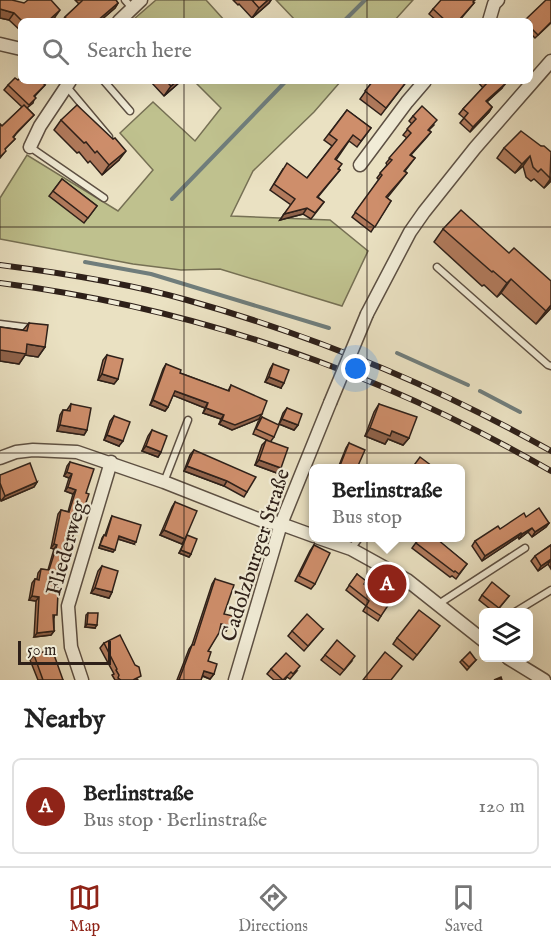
<!DOCTYPE html>
<html lang="en">
<head>
<meta charset="utf-8">
<style>
	:root { --surface:#fff; --page:#f2f2f2; --text:#222; --muted:#767676; --line:#e0e0e0; --accent:#8f2418 }
	body { margin:0; font-family:"IM FELL English",serif; background:var(--page); color:var(--text) }
	.controls { position:absolute; right:18px; bottom:18px; display:grid; overflow:hidden; border-radius:9px; box-shadow:0 6px 24px #0002 }
	.controls button { width:54px; height:54px; display:grid; place-items:center; padding:0; border:0; border-bottom:2px solid var(--line); background:var(--surface); color:var(--text); font:30px sans-serif }
	.scale { position:absolute; left:18px; bottom:15px; width:93px; box-sizing:border-box; padding-left:6px; border:3px solid #2e2019; border-top:0; font-size:16px; line-height:21px; white-space:nowrap; color:#2e2019; -webkit-text-stroke:4px #f1ecd7; paint-order:stroke }
	.you { position:absolute; left:356px; top:369px; width:21px; height:21px; margin:-15px; border:4px solid #fff; border-radius:50%; background:#1a73e8; box-shadow:0 0 0 9px #1a73e833 }
	.badge { display:grid; place-items:center; width:39px; height:39px; border-radius:50%; background:var(--accent); color:#fff; font-size:20px; font-weight:700 }
	.pin { position:absolute; translate:-50% -50%; border:3px solid #fff; box-shadow:0 2px 6px #0006 }
	.popup { position:absolute; left:309px; top:464px; width:156px; height:78px; box-sizing:border-box; display:grid; place-content:center; border-radius:9px; background:var(--surface); filter:drop-shadow(0 2px 4px #0005); font-size:20px; white-space:nowrap; color:var(--muted) }
	.popup b { font-size:22px; color:var(--text) }
	.popup::after { content:''; position:absolute; left:50%; top:100%; margin-left:-12px; border:12px solid transparent; border-top-color:var(--surface) }
	.list { margin:0; padding:0; list-style:none }
	h2 { display:flex; justify-content:space-between; align-items:center; height:78px; margin:0; padding:0 24px; font-size:26px }
	h2 small { font-size:20px; font-weight:400; color:var(--muted) }
	.list li { display:grid; grid-template-columns:39px 1fr auto; gap:18px; align-items:center; box-sizing:border-box; height:96px; margin:0 12px 12px; padding:0 12px; border:2px solid var(--line); border-radius:9px }
	.list b { display:block; font-size:22px; white-space:nowrap }
	.list p { margin:0; font-size:20px; white-space:nowrap; color:var(--muted) }
	.list em { font-size:20px; font-style:normal; color:var(--muted) }
	.icon { flex:none; width:33px; height:33px; fill:none; stroke:currentColor; stroke-width:2; stroke-linecap:round; stroke-linejoin:round }
	.map { position:relative; flex:none; width:551px; height:680px; overflow:hidden }
	.search { position:absolute; background:var(--surface); box-shadow:0 6px 24px #0002; left:18px; right:18px; top:18px; height:66px; display:flex; align-items:center; gap:15px; box-sizing:border-box; padding:0 21px; border-radius:9px; color:var(--muted); font-size:22px }
	.sheet { height:186px; background:var(--surface) }
	nav { display:flex; justify-content:space-around; align-items:center; box-sizing:border-box; height:84px; border-top:2px solid var(--line); background:var(--surface); font-size:16px; color:var(--muted) }
	nav a { display:grid; justify-items:center; gap:3px }
	nav .on { color:var(--accent) }
	.map>svg:first-child { display:block }
	.green { fill:#bfc18e; stroke:#767054; stroke-width:1.5 }
	.lines { fill:none; stroke-linecap:round; stroke-linejoin:round }
	.stream { stroke:#707d7b; stroke-width:4 }
	.lane-casing { stroke:#5d5043; stroke-width:9 }
	.street-casing { stroke:#5d5043; stroke-width:15 }
	.lane { stroke:#f1ecd7; stroke-width:6 }
	.street { stroke:#f1ecd7; stroke-width:12 }
	.rail-casing { stroke:#2e2019; stroke-width:6 }
	.rail { stroke:#f1ecd7; stroke-width:4; stroke-dasharray:11; stroke-linecap:butt }
	.street-bridge-casing { stroke:#5d5043; stroke-width:15; stroke-linecap:butt }
	.street-bridge { stroke:#f1ecd7; stroke-width:12 }
	.wall { fill:#b17a5c; stroke:#2e2019; stroke-width:1.5 }
	.shaded-wall { fill:#90634b; stroke:#2e2019; stroke-width:1.5 }
	.building { fill:#ce8e6b; stroke:#2e2019; stroke-width:1.5 }
	.grid { fill:none; stroke:#2e2019; stroke-width:1.5; stroke-opacity:0.55 }
	.labels { text-anchor:middle; stroke-width:4.5; stroke-linejoin:round; paint-order:stroke }
	.street-label { font-size:21px; fill:#2e2019; stroke:#f1ecd7 }
</style>
</head>
<body>
<div class="map">
<svg width="551" height="680" viewBox="0 0 551 680">
	<rect width="100%" height="100%" fill="#eae1c2"/>
	<filter id="stains"><feTurbulence type="fractalNoise" baseFrequency=".00333" numOctaves="4"/><feColorMatrix values="0 0 0 0 .2 0 0 0 0 .09 0 0 0 0 .02 0 0 0 .5 -.17"/></filter>
	<radialGradient id="worn" r=".72"><stop offset=".6" stop-color="#630" stop-opacity="0"/><stop offset="1" stop-color="#630" stop-opacity=".3"/></radialGradient>
	<g class="green">
		<path d="M156,0H206L225,21L134,19Z"/>
		<path d="M276,0H413L394,21H296Z"/>
		<path d="M194,81H341L314,112L253,171L231,216L330,220L368,251L342,306L220,269L181,270L133,264L0,239V198L27,155L118,211L153,170L120,133L153,102L195,141L221,108Z"/>
	</g>
	<g class="lines">
		<g class="stream">
			<path d="M344,21L365,0"/>
			<path d="M172,199L286,81"/>
			<path d="M85,262L151,274L329,328"/>
			<path d="M397,353L468,385"/>
			<path d="M480,391L520,412"/>
		</g>
		<defs>
			<g id="lane">
				<path d="M125,0L132,8"/>
				<path d="M104,81L130,111"/>
				<path d="M67,87L109,137"/>
				<path d="M30,147L104,198"/>
				<path d="M437,267L548,365L551,366"/>
				<path d="M0,324L32,328"/>
				<path d="M164,482L188,420"/>
				<path d="M351,549L359,538"/>
				<path d="M437,605L525,548"/>
				<path d="M515,612L551,590"/>
			</g>
			<g id="street">
				<path d="M119,21L141,0"/>
				<path d="M489,21L494,4L498,0"/>
				<path d="M0,44L21,49"/>
				<path d="M30,147L40,126L70,81"/>
				<path d="M360,165L407,102L425,81"/>
				<path d="M367,314L410,232L424,212L475,148L551,61"/>
				<path d="M0,458L16,452L33,450L77,452L164,482L263,521L281,524L314,536"/>
				<path d="M319,538L351,549L407,580L484,641"/>
				<path d="M508,658L544,680"/>
				<path d="M82,680L71,647L68,606L111,462"/>
				<path d="M235,680L281,524L330,403"/>
			</g>
		</defs>
		<use href="#lane" class="lane-casing"/>
		<use href="#street" class="street-casing"/>
		<use href="#lane" class="lane"/>
		<use href="#street" class="street"/>
		<defs>
			<g id="rail">
				<path d="M0,265C62,273 127,283 187,300C315,336 436,386 551,451"/>
				<path d="M0,283C195,308 381,373 551,471"/>
			</g>
		</defs>
		<use href="#rail" class="rail-casing"/>
		<use href="#rail" class="rail"/>
		<defs>
			<path id="street-bridge" d="M330,403L367,314"/>
		</defs>
		<use href="#street-bridge" class="street-bridge-casing"/>
		<use href="#street-bridge" class="street-bridge"/>
	</g>
	<g class="wall">
		<path d="M75,0H116L118,3L115,8L100,21H62L65,17L79,4Z"/>
		<path d="M233,0H271L269,3L252,18L239,4L238,5Z"/>
		<path d="M551,0V23L535,38L530,33V21Z"/>
		<path d="M24,3L55,17L51,21H21V31L9,20L0,18Z"/>
		<path d="M474,3L459,21H437L429,14L433,9Z"/>
		<path d="M18,80L45,85L35,96L33,103L27,108L34,115L16,134L13,138L15,139L5,149L4,153L0,158V124L2,126L22,107L4,90L8,85Z"/>
		<path d="M148,81H181L164,96L151,82L150,83Z"/>
		<path d="M373,81H407L381,115L360,99Z"/>
		<path d="M477,81H504L502,88L487,102L492,107L489,112L470,132L460,123L464,118L459,114L463,109L483,88Z"/>
		<path d="M347,110L371,128L357,147L349,141L336,160L339,169L340,170L318,197L324,202L311,219L303,214L280,220L291,205L270,190L283,169L307,178L332,146L324,140Z"/>
		<path d="M413,116L434,125L429,130L431,132L427,137L411,155L415,158L405,171L407,173L387,198L391,201L371,232L352,217L379,180L377,178L387,165L386,163L407,138L403,135L412,124L409,121Z"/>
		<path d="M61,120L119,160L102,175L90,161L88,163L79,152L77,153L54,130Z"/>
		<path d="M541,146L551,181L544,188L534,179L531,181L526,177L523,166L515,173L497,158L504,148Z"/>
		<path d="M62,179L97,206L84,223L49,196Z"/>
		<path d="M443,229L551,308L536,324L501,293L497,297L484,285L482,286L434,242Z"/>
		<path d="M29,323L45,347L38,357L25,355L19,364L0,361V327L23,330Z"/>
		<path d="M107,355L118,379L114,384L98,380L103,360Z"/>
		<path d="M166,364L180,373L228,391L231,385L259,419L232,430L219,424L221,419L203,413L205,408L173,395L168,407L165,411L150,405L163,369Z"/>
		<path d="M273,364L281,388L265,382L270,369Z"/>
		<path d="M71,404L87,430L84,435L57,431L60,415L63,410H67Z"/>
		<path d="M379,404L409,438L403,445L388,439L385,444L365,436L374,412Z"/>
		<path d="M287,408L298,425L294,430L279,424L283,413Z"/>
		<path d="M114,416L119,446L104,440L110,421Z"/>
		<path d="M262,417L274,437L271,441L277,473L255,465L262,445L267,440L253,434L258,422Z"/>
		<path d="M152,430L161,452L158,457L142,451L148,436Z"/>
		<path d="M349,443L357,468H338L346,448Z"/>
		<path d="M194,450L247,492L244,497L224,486L184,471L190,455Z"/>
		<path d="M70,462L86,493L81,513L79,512L67,552L59,574L54,619V631L51,635L34,637L36,601L29,600L32,583L35,579H37L38,573L41,569L48,570L54,549L51,548L58,514L61,510L68,512L73,494L65,491L69,478L64,476L67,466Z"/>
		<path d="M0,475L37,482L34,487L1,501L0,498Z"/>
		<path d="M175,502L186,536L191,554L189,557L179,553L185,540L182,544L160,535L172,507Z"/>
		<path d="M112,516L134,544L118,539L113,552L99,548L102,538L104,535H105L111,518Z"/>
		<path d="M526,517L549,523L546,527L532,537L528,532L519,539L518,537L482,561L472,546L475,541Z"/>
		<path d="M420,537L437,540L467,564L456,579L452,576L450,577L412,548Z"/>
		<path d="M314,545L315,584L311,589L295,581L310,551Z"/>
		<path d="M551,545V569L548,564L538,571L531,561L535,556Z"/>
		<path d="M102,566L112,592L109,598L91,593L98,571Z"/>
		<path d="M357,574L364,584L381,616L378,621L363,611L366,606L346,590Z"/>
		<path d="M215,579L224,614L226,631L220,629L208,651V661L214,674L210,679L202,676L201,680H177L189,649L192,645L212,584Z"/>
		<path d="M482,595L509,596L496,612H494L479,600Z"/>
		<path d="M88,613L95,628L85,627L86,615Z"/>
		<path d="M323,629L304,651L288,636L292,631Z"/>
		<path d="M436,631L413,660L393,644L397,638Z"/>
		<path d="M104,643L138,680H115L112,675L114,674L100,648Z"/>
		<path d="M34,655L63,680H38L30,660Z"/>
		<path d="M325,655L352,661L340,675L321,660Z"/>
		<path d="M462,660H476L467,670L460,662Z"/>
		<path d="M271,669L297,671L290,679L287,677L285,680H274L267,674Z"/>
	</g>
	<g class="shaded-wall">
		<path d="M268,0H271L269,3L252,18L259,8Z"/>
		<path d="M118,3L115,8L100,21H97Z"/>
		<path d="M0,9L14,13L9,20L0,18Z"/>
		<path d="M60,10L55,17L51,21H48Z"/>
		<path d="M177,81H181L164,96L171,86Z"/>
		<path d="M506,83L502,88L482,106L486,101Z"/>
		<path d="M492,107L489,112L470,132L473,127Z"/>
		<path d="M126,151L119,160L102,175L109,165Z"/>
		<path d="M530,156L523,166L515,173L522,164Z"/>
		<path d="M551,178V181L544,188Z"/>
		<path d="M307,208L303,214L280,220L284,214Z"/>
		<path d="M511,279L501,293L497,297L507,283Z"/>
		<path d="M551,305V308L536,324L546,311Z"/>
		<path d="M27,344L45,347L38,357L25,355L19,364L0,361V350Z"/>
		<path d="M102,374L118,379L114,384L98,380Z"/>
		<path d="M269,377L284,383L281,388L265,382Z"/>
		<path d="M175,391L208,403L205,408L172,395Z"/>
		<path d="M153,400L168,407L165,411L150,405Z"/>
		<path d="M206,408L224,415L221,419L203,413Z"/>
		<path d="M262,414L259,419L232,430L219,424L222,420Z"/>
		<path d="M282,419L298,425L294,430L279,424Z"/>
		<path d="M60,425L87,430L84,435L57,431Z"/>
		<path d="M370,428L392,431L409,438L403,445L388,439L385,444L365,436Z"/>
		<path d="M107,435L123,441L119,446L104,440Z"/>
		<path d="M146,446L161,452L158,457L142,451Z"/>
		<path d="M259,460L281,468L277,473L255,465Z"/>
		<path d="M187,466L227,481L224,486L184,471Z"/>
		<path d="M67,472L72,474L69,478L64,476Z"/>
		<path d="M37,482L34,487L1,501L5,496Z"/>
		<path d="M68,487L76,490L73,494L65,491Z"/>
		<path d="M80,507L84,508L81,513L77,511Z"/>
		<path d="M549,523L546,527L532,537L535,532Z"/>
		<path d="M532,528L528,532L519,539L522,534Z"/>
		<path d="M164,530L185,539L182,544L160,535Z"/>
		<path d="M521,533L518,537L482,561L485,556Z"/>
		<path d="M119,536L136,542L134,544L118,539Z"/>
		<path d="M54,544L57,545L54,549L51,548Z"/>
		<path d="M100,545L115,550L113,552L99,548Z"/>
		<path d="M181,550L191,554L189,557L179,553Z"/>
		<path d="M551,560L548,564L538,571L541,566Z"/>
		<path d="M95,588L112,592L109,598L91,593Z"/>
		<path d="M32,596L39,597L36,601L29,600Z"/>
		<path d="M87,624L97,625L95,628L85,627Z"/>
		<path d="M221,624L230,626L226,631L218,629Z"/>
		<path d="M54,631L51,635L34,637L37,633Z"/>
		<path d="M204,671L214,674L210,679L201,675Z"/>
	</g>
	<g class="building">
		<path d="M0,0H12L24,3L28,0H51L60,10L48,21H22L14,13L0,9Z"/>
		<path d="M83,0H116L118,3L97,21H68L65,17Z"/>
		<path d="M252,0H268L259,8Z"/>
		<path d="M441,0H475L473,2L474,3L459,20L457,19L455,21H446L433,9Z"/>
		<path d="M546,0H551V22L538,35L530,27V21H524Z"/>
		<path d="M21,77V81H41L45,85L34,96L36,98L29,105L8,85L15,78L18,80Z"/>
		<path d="M166,81H177L171,86Z"/>
		<path d="M373,81H407L386,108L365,91Z"/>
		<path d="M485,81H504L506,83L486,101L492,107L473,127L464,118L468,113L463,109L487,83Z"/>
		<path d="M24,105L34,115L18,131L13,137L15,139L5,149L6,151L0,157V124L2,126Z"/>
		<path d="M77,105L113,139L115,138L126,151L109,165L97,151L95,153L86,142L84,143L61,120Z"/>
		<path d="M422,106L437,120L428,130L431,132L410,155L415,158L404,171L407,173L386,197L391,201L375,227L355,212L382,175L380,173L392,160L389,158L411,133L407,129L416,119L413,116Z"/>
		<path d="M347,110L371,128L361,141L353,135L335,159L342,164L338,169L340,170L317,197L324,202L315,213L307,208L284,214L295,199L274,184L287,163L307,178L337,140L329,134Z"/>
		<path d="M521,131L541,146H544L551,152L550,178L541,169L538,172L533,167L530,156L522,164L504,148Z"/>
		<path d="M62,179L97,206L88,218L53,191Z"/>
		<path d="M461,210L509,253L514,248L551,281V305L546,311L511,279L507,283L493,271L492,272L443,229Z"/>
		<path d="M29,323L48,325L45,347L27,344L26,354L0,350V327L27,331Z"/>
		<path d="M107,355L123,359L118,379L102,374Z"/>
		<path d="M166,364L181,370L180,373L229,391L231,385L267,401L262,414L235,425L222,420L224,415L206,408L208,403L175,391L168,407L153,400Z"/>
		<path d="M273,364L289,370L284,383L269,377Z"/>
		<path d="M71,404L91,408L87,430L60,425L63,410L70,411Z"/>
		<path d="M379,404L417,417L409,438L392,431L390,436L370,428Z"/>
		<path d="M287,408L302,414L298,425L282,419Z"/>
		<path d="M114,416L130,422L123,441L107,435Z"/>
		<path d="M262,417L279,425L274,437L256,429Z"/>
		<path d="M152,430L167,436L161,452L146,446Z"/>
		<path d="M266,440L288,448L281,468L259,460Z"/>
		<path d="M349,443L365,450L357,468H339Z"/>
		<path d="M194,450L256,477L247,492L227,481L187,466Z"/>
		<path d="M420,457L432,466L430,468H412Z"/>
		<path d="M70,462L94,469L86,493L89,494L84,508L80,507L70,548L68,547L61,571L59,570L57,615H53L54,631L37,633L39,597L32,596L35,579L39,580L41,569L49,570L57,545L54,544L61,510L69,512L76,490L68,487L72,474L67,472Z"/>
		<path d="M30,463L37,482L5,496L0,483V475Z"/>
		<path d="M175,502L197,511L185,539L164,530Z"/>
		<path d="M539,508L549,523L535,532L532,528L522,534L521,533L485,556L475,541L498,526L500,529L524,513L526,517Z"/>
		<path d="M112,516L141,525L136,542L119,536L115,550L100,545L104,535L106,536Z"/>
		<path d="M187,535L197,539L191,554L181,550Z"/>
		<path d="M420,537H439L437,539L467,564L459,574L455,571L454,572L416,543Z"/>
		<path d="M314,545L330,553L315,584L299,576Z"/>
		<path d="M551,545V559L541,566L535,556Z"/>
		<path d="M102,566L118,571L112,592L95,588Z"/>
		<path d="M357,574L366,581L364,584L391,601L381,616L366,606L369,601L349,585Z"/>
		<path d="M215,579L234,585L224,614L233,616L230,626L221,624L219,633L208,651L211,652L208,661L217,664L214,674L204,671L201,680H179L192,645H194Z"/>
		<path d="M492,582L509,596L499,608L482,595Z"/>
		<path d="M419,610L440,626L417,655L397,638Z"/>
		<path d="M88,613H98L97,625L87,624Z"/>
		<path d="M307,614L323,629L308,646L292,631Z"/>
		<path d="M120,635L135,665L139,667L141,676L133,680H121L118,678L119,675L116,670L117,669L104,643Z"/>
		<path d="M337,640L355,656L344,670L325,655Z"/>
		<path d="M52,649L63,680H43L34,655Z"/>
		<path d="M385,652L402,666L391,680H363Z"/>
		<path d="M470,652L476,660L469,667L462,660Z"/>
		<path d="M286,653L300,666L293,674L291,672L283,680L271,669Z"/>
		<path d="M501,677L502,680H494Z"/>
	</g>
	<path class="grid" d="M184,0V21M367,0V21M184,81V680M367,81V680M0,227H551M0,453H551"/>
	<g class="labels">
		<g class="street-label">
			<text transform="translate(66 548) rotate(-74)" y="7">Fliederweg</text>
			<text transform="translate(255 555) rotate(-72)" y="7">Cadolzburger Straße</text>
		</g>
	</g>
	<rect width="100%" height="100%" filter="url(#stains)"/>
	<rect width="100%" height="100%" fill="url(#worn)"/>
</svg>
<div class="controls">
<button><svg class="icon" aria-label="layers" viewBox="0 0 24 24"><path d="M12 4l9 5-9 5-9-5zM3 14l9 5 9-5"/></svg></button>
</div>
<div class="scale">50 m</div>
<div class="you"></div>
<div class="pin badge" style="left:387px;top:584px">A</div>
<div class="popup"><b>Berlinstraße</b>Bus stop</div>
<div class="search"><svg class="icon" aria-label="search" viewBox="0 0 24 24"><circle cx="10" cy="10" r="6"/><path d="M15 15l6 6"/></svg>Search here</div>
</div>
<section class="sheet">
<h2>Nearby<small></small></h2>
<ul class="list">
<li><span class="badge">A</span><div><b>Berlinstraße</b><p>Bus stop · Berlinstraße</p></div><em>120 m</em></li>
</ul>
</section>
<nav>
<a class="on"><svg class="icon" aria-label="map" viewBox="0 0 24 24"><path d="M3 6l6-2 6 2 6-2v14l-6 2-6-2-6 2zM9 4v14M15 6v14"/></svg>Map</a>
<a><svg class="icon" aria-label="directions" viewBox="0 0 24 24"><path d="M12 3l9 9-9 9-9-9zM9 14v-3h6M13 9l2 2-2 2"/></svg>Directions</a>
<a><svg class="icon" aria-label="saved" viewBox="0 0 24 24"><path d="M7 4h10v16l-5-4-5 4z"/></svg>Saved</a>
</nav>
</body>
</html>
